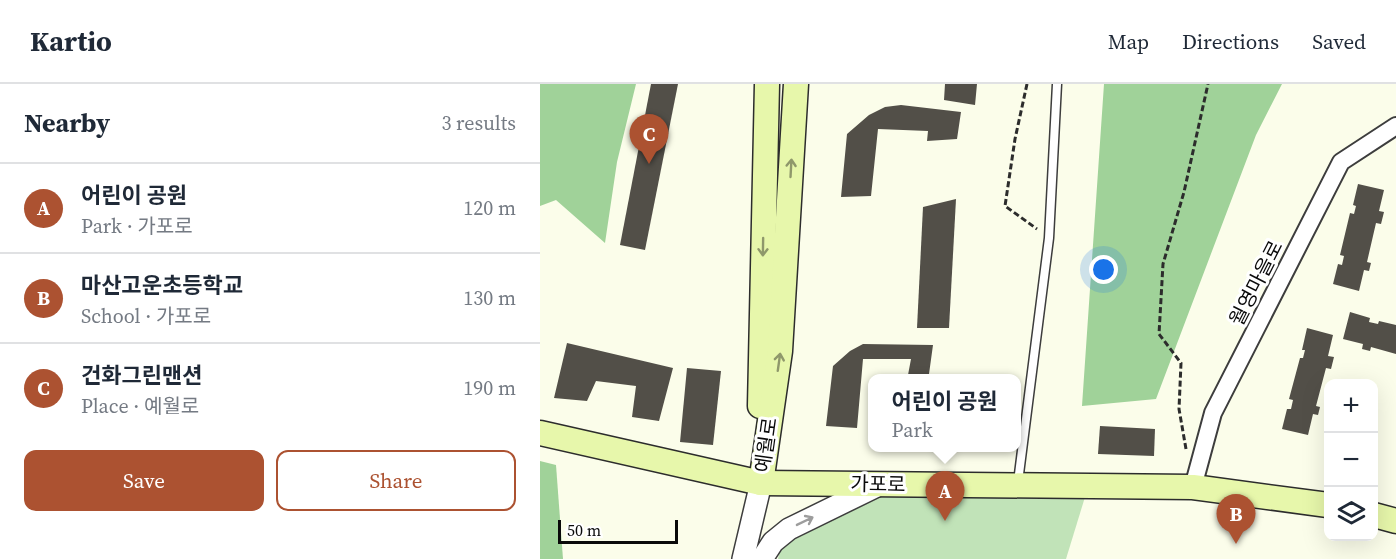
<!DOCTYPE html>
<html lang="en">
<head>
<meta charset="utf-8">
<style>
	:root { --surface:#fff; --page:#f6f6f7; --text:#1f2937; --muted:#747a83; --line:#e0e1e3; --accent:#ac5231 }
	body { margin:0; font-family:"Source Serif 4","Noto Sans KR",serif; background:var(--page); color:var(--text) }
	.controls { position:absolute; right:18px; bottom:18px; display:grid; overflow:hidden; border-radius:12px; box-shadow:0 6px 24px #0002 }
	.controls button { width:54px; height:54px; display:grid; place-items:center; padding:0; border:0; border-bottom:2px solid var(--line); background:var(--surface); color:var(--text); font:30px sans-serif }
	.scale { position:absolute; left:18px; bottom:15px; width:120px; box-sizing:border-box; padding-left:6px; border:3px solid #0a0a0a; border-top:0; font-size:16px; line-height:21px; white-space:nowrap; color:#0a0a0a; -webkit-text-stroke:4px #fff; paint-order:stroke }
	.you { position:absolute; left:564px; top:186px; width:21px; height:21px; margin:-15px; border:4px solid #fff; border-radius:50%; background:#1a73e8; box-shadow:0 0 0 9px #1a73e833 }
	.badge { display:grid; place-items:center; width:39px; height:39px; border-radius:50%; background:var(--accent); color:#fff; font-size:20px; font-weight:700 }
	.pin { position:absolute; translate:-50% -50px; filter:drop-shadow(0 2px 3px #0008) }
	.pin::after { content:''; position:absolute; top:32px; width:21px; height:18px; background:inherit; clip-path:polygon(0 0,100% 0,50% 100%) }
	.popup { position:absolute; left:328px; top:290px; width:153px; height:78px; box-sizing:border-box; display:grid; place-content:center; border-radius:12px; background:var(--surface); filter:drop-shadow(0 2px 4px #0005); font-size:20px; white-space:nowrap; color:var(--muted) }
	.popup b { font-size:22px; color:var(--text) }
	.popup::after { content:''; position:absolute; left:50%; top:100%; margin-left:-12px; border:12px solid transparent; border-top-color:var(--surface) }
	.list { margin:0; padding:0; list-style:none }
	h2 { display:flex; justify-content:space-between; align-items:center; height:78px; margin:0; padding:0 24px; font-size:26px }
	h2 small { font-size:20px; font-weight:400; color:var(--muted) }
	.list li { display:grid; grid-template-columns:39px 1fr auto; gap:18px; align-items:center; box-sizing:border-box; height:90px; padding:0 24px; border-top:2px solid var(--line) }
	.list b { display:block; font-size:22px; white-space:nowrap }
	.list p { margin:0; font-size:20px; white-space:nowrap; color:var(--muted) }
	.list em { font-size:20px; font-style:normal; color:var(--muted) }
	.actions { display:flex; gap:12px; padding:18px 24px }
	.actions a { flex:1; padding:14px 0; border:2px solid var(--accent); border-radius:12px; text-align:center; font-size:21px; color:var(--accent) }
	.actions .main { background:var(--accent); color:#fff }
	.icon { flex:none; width:33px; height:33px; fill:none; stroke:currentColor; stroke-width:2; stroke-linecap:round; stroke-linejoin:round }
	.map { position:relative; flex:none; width:856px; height:475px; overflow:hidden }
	header { display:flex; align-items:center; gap:36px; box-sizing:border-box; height:84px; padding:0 30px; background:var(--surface); border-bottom:2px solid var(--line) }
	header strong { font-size:28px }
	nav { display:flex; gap:33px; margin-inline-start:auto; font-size:21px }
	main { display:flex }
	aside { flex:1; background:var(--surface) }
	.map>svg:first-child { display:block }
	.green { fill:#c1e3b8 }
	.forest { fill:#a0d299 }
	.building { fill:#524f48 }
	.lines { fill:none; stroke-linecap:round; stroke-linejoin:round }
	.service-casing { stroke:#3d3d3d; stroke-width:11 }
	.minor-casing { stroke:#3d3d3d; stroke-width:20 }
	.tertiary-casing { stroke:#3d3d3d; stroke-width:24 }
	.secondary-casing { stroke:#2c2c2c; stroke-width:27 }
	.path { stroke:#2c2c2c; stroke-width:3; stroke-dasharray:6 3; stroke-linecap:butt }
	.service { stroke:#fff; stroke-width:8 }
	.minor { stroke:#fff; stroke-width:16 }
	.tertiary { stroke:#fff; stroke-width:21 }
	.secondary { stroke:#e7f7ab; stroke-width:24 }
	.oneway { stroke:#8f986b }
	.oneway2 { stroke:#9d9d9d }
	.labels { text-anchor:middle; stroke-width:6; stroke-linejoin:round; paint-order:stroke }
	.street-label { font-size:20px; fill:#0a0a0a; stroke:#fff }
</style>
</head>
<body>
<header>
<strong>Kartio</strong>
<nav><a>Map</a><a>Directions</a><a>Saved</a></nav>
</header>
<main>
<aside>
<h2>Nearby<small>3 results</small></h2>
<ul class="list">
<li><span class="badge">A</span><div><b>어린이 공원</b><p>Park · 가포로</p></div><em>120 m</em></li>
<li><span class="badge">B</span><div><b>마산고운초등학교</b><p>School · 가포로</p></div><em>130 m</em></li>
<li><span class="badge">C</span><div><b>건화그린맨션</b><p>Place · 예월로</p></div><em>190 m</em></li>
</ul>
<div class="actions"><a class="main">Save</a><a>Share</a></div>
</aside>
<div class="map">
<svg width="856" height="475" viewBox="0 0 856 475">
	<rect width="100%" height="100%" fill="#fbfdea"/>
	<path class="green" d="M306,410L545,413L526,475H238L241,460Z"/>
	<g class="forest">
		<path d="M0,0H96L77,78L65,159L16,116L0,122Z"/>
		<path d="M564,0H742L716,51L616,315L542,322Z"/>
		<path d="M0,377L16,381L23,475H0Z"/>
	</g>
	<g class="building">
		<path d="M111,0H138L105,166L80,161Z"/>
		<path d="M405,0H437L435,21L404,16Z"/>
		<path d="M361,21L421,28L417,55L387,57L388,47L338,45L331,112L301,113L307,50L329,31L345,23Z"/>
		<path d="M818,100L844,106L839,127L844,128L841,140L836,139L827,178L831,179L829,187L824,186L819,207L793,200L798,180L802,181L804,172L800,171L810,129L814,130L816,122L813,121Z"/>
		<path d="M416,115L409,244H377L383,123Z"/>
		<path d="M810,228L830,234L829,238L838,240L839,237L856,241V270L831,263L830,267L822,265L823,260L803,255Z"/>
		<path d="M767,244L793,251L788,272L794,273L791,285L786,284L776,322L780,323L778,331L773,330L768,351L742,345L747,325H751L753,316L749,315L760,274H763L765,266H762Z"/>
		<path d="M27,259L133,284L119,337L92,333L96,302L56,297L47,317L14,314Z"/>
		<path d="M323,260L393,261L389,290L368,291L371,275H323L317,344L286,342L293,282L310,267Z"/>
		<path d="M147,284L181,287L173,361L140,358Z"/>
		<path d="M560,342L615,345L614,372L558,370Z"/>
	</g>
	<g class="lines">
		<defs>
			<path id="service" d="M478,398L509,154L517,0"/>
			<path id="minor" d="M653,403L673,329L801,78L856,42"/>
			<g id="tertiary">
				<path d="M203,475L221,399"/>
				<path d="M222,475L233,458L249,445L339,401"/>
			</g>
			<g id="secondary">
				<path d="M220,322L227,0"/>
				<path d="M0,349L221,399L653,403L788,421"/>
				<path d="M221,399L240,267L256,0"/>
				<path d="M834,431L856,437"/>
			</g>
		</defs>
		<use href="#service" class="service-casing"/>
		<use href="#minor" class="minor-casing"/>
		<use href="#tertiary" class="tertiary-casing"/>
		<use href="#secondary" class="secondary-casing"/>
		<g class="path">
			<path d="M487,0L475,55L465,122L497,145"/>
			<path d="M646,365L639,325L641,279L619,250L623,180L644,108L668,0"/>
		</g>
		<use href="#service" class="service"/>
		<use href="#minor" class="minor"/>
		<use href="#tertiary" class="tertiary"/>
		<use href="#secondary" class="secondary"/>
	</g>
	<defs><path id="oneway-shaft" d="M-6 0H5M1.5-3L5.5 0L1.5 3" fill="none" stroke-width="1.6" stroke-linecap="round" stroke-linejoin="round" transform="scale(1.5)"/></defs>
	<g class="oneway">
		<use href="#oneway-shaft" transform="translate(251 84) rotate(-87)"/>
		<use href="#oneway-shaft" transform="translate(223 163) rotate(91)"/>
		<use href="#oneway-shaft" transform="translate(239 278) rotate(-82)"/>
	</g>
	<use class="oneway2" href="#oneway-shaft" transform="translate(265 437) rotate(-26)"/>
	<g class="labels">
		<g class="street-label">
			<text transform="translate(716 199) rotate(-63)" y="7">월영마을로</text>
			<text transform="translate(226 361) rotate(-82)" y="7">예월로</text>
			<text transform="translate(338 400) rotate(1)" y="7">가포로</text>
		</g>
	</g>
</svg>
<div class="controls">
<button>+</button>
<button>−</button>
<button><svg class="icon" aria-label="layers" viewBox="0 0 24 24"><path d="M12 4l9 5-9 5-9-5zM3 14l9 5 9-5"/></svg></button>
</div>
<div class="scale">50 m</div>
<div class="you"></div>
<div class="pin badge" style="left:405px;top:437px">A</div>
<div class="popup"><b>어린이 공원</b>Park</div>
<div class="pin badge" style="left:696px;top:460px">B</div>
<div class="pin badge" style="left:109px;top:80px">C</div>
</div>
</main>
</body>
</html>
